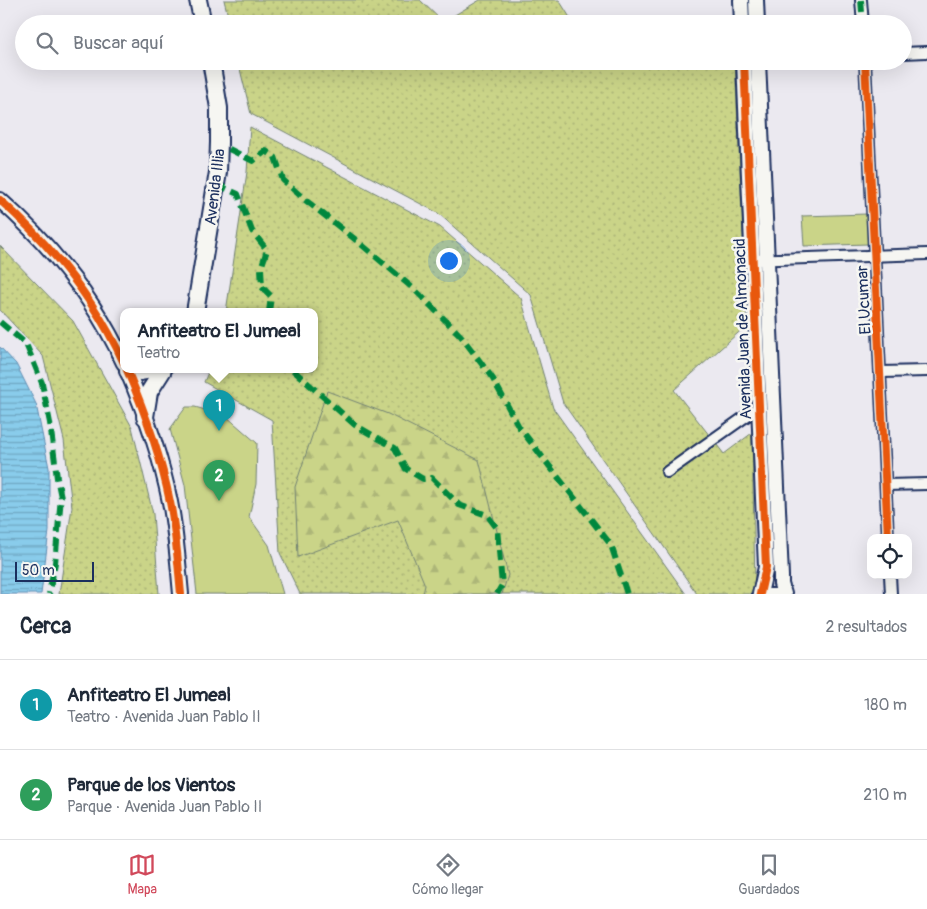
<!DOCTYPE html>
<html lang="es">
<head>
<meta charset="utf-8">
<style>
	:root { --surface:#fff; --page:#f6f6f7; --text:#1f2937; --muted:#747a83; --line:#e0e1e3; --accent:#d1495b }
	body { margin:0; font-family:Pangolin,sans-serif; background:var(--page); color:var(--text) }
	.controls { position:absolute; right:15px; bottom:15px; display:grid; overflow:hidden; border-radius:10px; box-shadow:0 5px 20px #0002 }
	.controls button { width:45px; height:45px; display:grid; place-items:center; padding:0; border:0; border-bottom:1px solid var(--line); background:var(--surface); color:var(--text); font:25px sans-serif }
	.scale { position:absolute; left:15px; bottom:12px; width:79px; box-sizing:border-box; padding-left:5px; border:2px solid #1b2f5e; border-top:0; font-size:14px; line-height:18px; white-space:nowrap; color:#1b2f5e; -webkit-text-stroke:4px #f6f6f2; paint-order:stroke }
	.you { position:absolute; left:448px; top:260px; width:18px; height:18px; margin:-12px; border:4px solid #fff; border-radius:50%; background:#1a73e8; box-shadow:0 0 0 8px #1a73e833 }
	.badge { display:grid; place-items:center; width:32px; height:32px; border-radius:50%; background:var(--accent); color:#fff; font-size:16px; font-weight:700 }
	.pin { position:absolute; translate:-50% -41px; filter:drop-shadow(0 1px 2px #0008) }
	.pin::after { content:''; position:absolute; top:26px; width:18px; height:15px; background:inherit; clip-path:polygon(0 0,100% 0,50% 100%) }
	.popup { position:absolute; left:120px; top:308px; width:198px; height:65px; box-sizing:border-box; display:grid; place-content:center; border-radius:10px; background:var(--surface); filter:drop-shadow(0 1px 4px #0005); font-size:16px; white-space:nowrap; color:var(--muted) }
	.popup b { font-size:19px; color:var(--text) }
	.popup::after { content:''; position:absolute; left:50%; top:100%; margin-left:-10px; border:10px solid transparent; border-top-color:var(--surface) }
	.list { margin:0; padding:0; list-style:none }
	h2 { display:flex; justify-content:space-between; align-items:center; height:65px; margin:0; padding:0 20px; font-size:21px }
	h2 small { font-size:16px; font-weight:400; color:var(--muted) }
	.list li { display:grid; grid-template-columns:32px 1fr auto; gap:15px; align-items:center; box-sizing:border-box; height:90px; padding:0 20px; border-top:1px solid var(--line) }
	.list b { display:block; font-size:19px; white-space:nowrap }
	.list p { margin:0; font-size:16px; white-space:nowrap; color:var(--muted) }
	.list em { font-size:16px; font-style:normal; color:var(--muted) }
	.icon { flex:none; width:28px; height:28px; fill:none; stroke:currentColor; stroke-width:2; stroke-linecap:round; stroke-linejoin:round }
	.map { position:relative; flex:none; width:927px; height:594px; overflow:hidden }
	.search { position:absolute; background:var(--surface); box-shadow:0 5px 20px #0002; left:15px; right:15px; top:15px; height:55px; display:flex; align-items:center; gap:12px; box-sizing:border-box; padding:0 18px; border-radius:28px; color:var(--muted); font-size:19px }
	.sheet { height:245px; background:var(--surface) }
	nav { display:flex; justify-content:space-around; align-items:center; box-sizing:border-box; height:70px; border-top:1px solid var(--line); background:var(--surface); font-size:14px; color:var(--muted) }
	nav a { display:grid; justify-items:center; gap:2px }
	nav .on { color:var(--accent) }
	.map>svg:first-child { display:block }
	.grass { fill:url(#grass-dots); stroke:#728273 }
	.forest { fill:url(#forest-firs); stroke:#728273 }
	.park { fill:#cad488; stroke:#728273 }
	.water { fill:url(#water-rules); stroke:#5d8db3 }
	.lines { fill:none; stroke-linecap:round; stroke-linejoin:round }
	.street-casing { stroke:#1b2f5e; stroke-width:14 }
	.secondary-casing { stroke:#1b2f5e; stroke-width:18 }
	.primary-casing { stroke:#1b2f5e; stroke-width:20 }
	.street { stroke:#f6f6f2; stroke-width:10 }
	.secondary { stroke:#f6f6f2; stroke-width:14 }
	.primary { stroke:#f6f6f2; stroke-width:16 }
	.quiet { stroke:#00873e; stroke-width:6; stroke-dasharray:12 6; stroke-linecap:butt }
	.cycleway-casing { stroke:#f6f6f2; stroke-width:11 }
	.cycleway { stroke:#e8590c; stroke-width:8 }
	.labels { text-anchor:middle; stroke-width:5; stroke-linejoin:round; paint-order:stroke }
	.street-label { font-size:16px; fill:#1b2f5e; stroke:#f6f6f2 }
</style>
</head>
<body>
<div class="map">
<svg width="927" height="594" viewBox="0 0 927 594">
	<defs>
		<pattern id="grass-dots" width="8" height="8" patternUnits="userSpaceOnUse" patternTransform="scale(1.25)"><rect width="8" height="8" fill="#cad488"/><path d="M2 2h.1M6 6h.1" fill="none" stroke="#adb678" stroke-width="1.8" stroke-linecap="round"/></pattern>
		<pattern id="forest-firs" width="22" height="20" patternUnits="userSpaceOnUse" patternTransform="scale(1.25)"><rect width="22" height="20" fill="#cad488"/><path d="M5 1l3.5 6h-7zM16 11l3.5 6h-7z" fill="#adb678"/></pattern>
		<pattern id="water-rules" width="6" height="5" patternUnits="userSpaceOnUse" patternTransform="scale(1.25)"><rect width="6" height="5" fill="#89cceb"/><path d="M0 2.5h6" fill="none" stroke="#6fa6c2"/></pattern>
	</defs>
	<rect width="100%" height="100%" fill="#ebe9f0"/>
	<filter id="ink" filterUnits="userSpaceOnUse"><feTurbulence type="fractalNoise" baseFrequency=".02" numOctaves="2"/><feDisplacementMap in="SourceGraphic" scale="10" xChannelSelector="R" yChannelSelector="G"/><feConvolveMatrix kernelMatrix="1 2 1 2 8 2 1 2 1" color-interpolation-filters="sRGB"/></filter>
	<g filter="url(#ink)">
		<g class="grass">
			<path d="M224,0H420L443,22L480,0H559L574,24H230Z"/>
			<path d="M238,61H735L747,325L674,390L724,454L752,433L755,584L750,594H697L563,403L531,295L438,213L251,114Z"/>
			<path d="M250,127L440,227L521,298L553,408L686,594H300L280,553L272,420L204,382L209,370H314V312H226L247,172Z"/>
			<path d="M0,246L73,321L132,427L153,514L159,594H59L72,507L64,440L43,356L0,310Z"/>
		</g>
		<path class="forest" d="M327,391L388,414L479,460L508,575L502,594H423L425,585L398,520L298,557L295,487Z"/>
		<g class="park">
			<path d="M867,214L868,244L804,246L802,216Z"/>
			<path d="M186,407H195L226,416L257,443L256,484L249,517L269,545L283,594H197L185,485L170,429Z"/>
		</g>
		<path class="water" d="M0,347L16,364L36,404L49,468V531L41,594H0Z"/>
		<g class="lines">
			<defs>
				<g id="street">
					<path d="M861,0L863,24"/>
					<path d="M903,53L927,52"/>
					<path d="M865,61L888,538"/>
					<path d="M752,260L927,254"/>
					<path d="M881,372L927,371"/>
					<path d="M667,472L759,407"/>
					<path d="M886,485L927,484"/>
					<path d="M890,575L891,594"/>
					<path d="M769,594H777"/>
				</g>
				<g id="secondary">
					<path d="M741,0L742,24"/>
					<path d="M756,0L757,24"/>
					<path d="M744,61L766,567L760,594"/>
					<path d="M758,61L781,576V584L784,594"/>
					<path d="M0,200C52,246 95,300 124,363"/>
					<path d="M127,370C145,412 161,457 170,502C176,532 178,563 181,594"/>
				</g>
				<g id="primary">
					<path d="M198,0L203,24"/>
					<path d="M195,312L218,172L219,142V108L211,61"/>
					<path d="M119,352L124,349"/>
					<path d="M128,371L141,372L152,370"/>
					<path d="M145,417L149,392L163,370"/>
				</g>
			</defs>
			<use href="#street" class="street-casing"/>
			<use href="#secondary" class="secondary-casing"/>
			<use href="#primary" class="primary-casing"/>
			<use href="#street" class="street"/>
			<use href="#secondary" class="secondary"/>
			<use href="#primary" class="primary"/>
			<g class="quiet">
				<path d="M861,0L863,24"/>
				<path d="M229,149L253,161L266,151L275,157L283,180L304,199L361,244L415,290L461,336L493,379L519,427L611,545L627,594"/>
				<path d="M216,184L238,194L252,231L267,250L261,268L262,287L271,296L269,312"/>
				<path d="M0,322L26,344L42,383L50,423L57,478L61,497L55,563L49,594"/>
				<path d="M293,370L355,425L395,448L406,469L423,479L432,478L459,505L487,515L497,528L502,585L497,594"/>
			</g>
			<defs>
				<g id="cycleway">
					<path d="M744,61L766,567L760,594"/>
					<path d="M865,61L888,538"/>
					<path d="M0,200C52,246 95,300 124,363"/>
					<path d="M127,370C145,412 161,457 170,502C176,532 178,563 181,594"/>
				</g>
			</defs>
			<use href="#cycleway" class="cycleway-casing"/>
			<use href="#cycleway" class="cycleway"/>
		</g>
	</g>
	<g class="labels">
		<g class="street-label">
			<text transform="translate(214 187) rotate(-83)" y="6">Avenida Illia</text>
			<text transform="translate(863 300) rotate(-93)" y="6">El Ucumar</text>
			<text transform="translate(742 329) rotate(-92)" y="6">Avenida Juan de Almonacid</text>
		</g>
	</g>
</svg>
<div class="controls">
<button><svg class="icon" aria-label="locate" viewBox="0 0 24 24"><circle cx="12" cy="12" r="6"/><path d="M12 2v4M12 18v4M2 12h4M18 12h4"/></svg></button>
</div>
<div class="scale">50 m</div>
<div class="you"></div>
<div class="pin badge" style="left:219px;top:431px;background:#0f9aa8">1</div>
<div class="popup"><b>Anfiteatro El Jumeal</b>Teatro</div>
<div class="pin badge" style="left:219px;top:501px;background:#2e9e5b">2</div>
<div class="search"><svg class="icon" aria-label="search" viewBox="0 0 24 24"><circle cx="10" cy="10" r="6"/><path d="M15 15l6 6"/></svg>Buscar aquí</div>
</div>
<section class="sheet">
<h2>Cerca<small>2 resultados</small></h2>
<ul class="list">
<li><span class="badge" style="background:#0f9aa8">1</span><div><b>Anfiteatro El Jumeal</b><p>Teatro · Avenida Juan Pablo II</p></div><em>180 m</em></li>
<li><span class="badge" style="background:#2e9e5b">2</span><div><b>Parque de los Vientos</b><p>Parque · Avenida Juan Pablo II</p></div><em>210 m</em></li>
</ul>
</section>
<nav>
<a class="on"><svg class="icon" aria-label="map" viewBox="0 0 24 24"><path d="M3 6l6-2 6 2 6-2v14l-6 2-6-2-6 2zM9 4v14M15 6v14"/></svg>Mapa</a>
<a><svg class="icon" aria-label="directions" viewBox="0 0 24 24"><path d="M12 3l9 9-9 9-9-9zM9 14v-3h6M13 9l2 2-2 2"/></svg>Cómo llegar</a>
<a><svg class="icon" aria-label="saved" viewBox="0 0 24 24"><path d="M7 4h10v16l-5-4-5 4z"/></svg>Guardados</a>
</nav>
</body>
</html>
